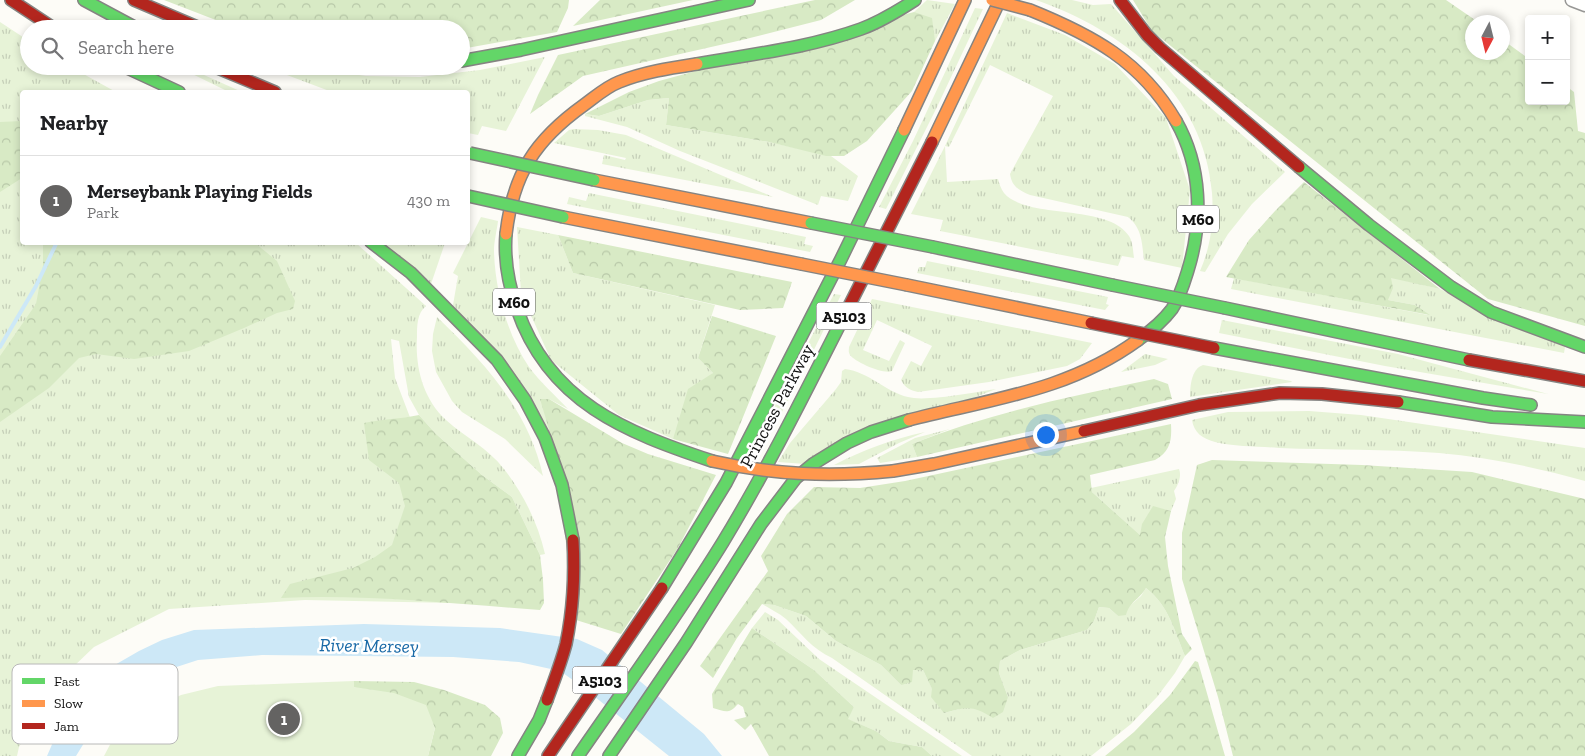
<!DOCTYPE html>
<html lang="en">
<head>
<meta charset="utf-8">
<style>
	:root { --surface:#fff; --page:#f6f6f6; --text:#202124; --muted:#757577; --line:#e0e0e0; --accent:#646362 }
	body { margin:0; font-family:"Zilla Slab",serif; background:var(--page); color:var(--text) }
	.controls { position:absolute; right:15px; top:15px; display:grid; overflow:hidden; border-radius:5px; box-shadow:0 2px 8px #0003 }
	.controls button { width:45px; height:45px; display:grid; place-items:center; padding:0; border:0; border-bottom:1px solid var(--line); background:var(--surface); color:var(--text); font:25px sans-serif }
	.compass { position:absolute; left:1465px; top:15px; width:45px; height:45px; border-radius:50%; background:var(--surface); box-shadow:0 2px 8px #0003; rotate:187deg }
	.you { position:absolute; left:1045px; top:434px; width:18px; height:18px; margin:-12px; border:4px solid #fff; border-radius:50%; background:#1a73e8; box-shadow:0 0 0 8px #1a73e833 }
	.badge { display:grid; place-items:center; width:32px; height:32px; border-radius:50%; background:var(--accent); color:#fff; font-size:16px; font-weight:700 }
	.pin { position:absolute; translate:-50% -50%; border:2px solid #fff; box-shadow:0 1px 5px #0006 }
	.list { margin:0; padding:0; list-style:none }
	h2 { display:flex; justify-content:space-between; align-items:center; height:65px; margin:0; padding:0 20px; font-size:21px }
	h2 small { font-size:16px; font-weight:400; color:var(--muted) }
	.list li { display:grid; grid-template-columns:32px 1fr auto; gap:15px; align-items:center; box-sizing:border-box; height:90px; padding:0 20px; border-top:1px solid var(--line) }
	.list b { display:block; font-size:19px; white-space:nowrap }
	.list p { margin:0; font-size:16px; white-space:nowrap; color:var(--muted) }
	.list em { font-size:16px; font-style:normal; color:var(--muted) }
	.icon { flex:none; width:28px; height:28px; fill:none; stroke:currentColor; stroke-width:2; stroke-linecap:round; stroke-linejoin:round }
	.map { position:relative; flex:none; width:1585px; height:756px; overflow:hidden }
	.search { position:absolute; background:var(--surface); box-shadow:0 2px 8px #0003; left:20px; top:20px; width:450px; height:55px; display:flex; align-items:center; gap:12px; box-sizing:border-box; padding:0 18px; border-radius:28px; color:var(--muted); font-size:19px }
	.panel { position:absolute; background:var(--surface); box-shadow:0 2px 8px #0003; left:20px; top:90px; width:450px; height:155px; border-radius:5px }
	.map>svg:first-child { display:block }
	.grass { fill:url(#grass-tufts) }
	.forest { fill:url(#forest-crowns) }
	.park { fill:#e7f3d7 }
	.water { fill:#cde8f7 }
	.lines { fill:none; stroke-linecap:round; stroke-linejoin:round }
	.stream { stroke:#cde8f7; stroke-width:4 }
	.street-casing { stroke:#979795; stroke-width:15 }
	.fast-casing { stroke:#858482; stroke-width:14 }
	.slow-casing { stroke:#858482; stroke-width:14 }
	.jam-casing { stroke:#858482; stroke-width:14 }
	.street { stroke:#fffffe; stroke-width:12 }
	.fast { stroke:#63d668; stroke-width:11 }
	.slow { stroke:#ff974d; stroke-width:11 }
	.jam { stroke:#b3261e; stroke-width:11 }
	.fast-bridge-casing { stroke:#858482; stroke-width:14; stroke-linecap:butt }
	.slow-bridge-casing { stroke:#858482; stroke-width:14; stroke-linecap:butt }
	.jam-bridge-casing { stroke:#858482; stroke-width:14; stroke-linecap:butt }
	.fast-bridge { stroke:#63d668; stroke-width:11 }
	.slow-bridge { stroke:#ff974d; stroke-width:11 }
	.jam-bridge { stroke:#b3261e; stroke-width:11 }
	.labels { text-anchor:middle; stroke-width:5; stroke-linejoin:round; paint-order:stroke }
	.shield { fill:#fff; stroke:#585858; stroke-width:1 }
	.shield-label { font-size:16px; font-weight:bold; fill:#111 }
	.street-label { font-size:18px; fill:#111; stroke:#fff }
	.water-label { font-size:19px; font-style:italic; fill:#1768a6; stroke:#fff }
	.key { fill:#fff; stroke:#b8b8b8; stroke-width:1 }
	.key-label { font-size:14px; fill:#111 }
</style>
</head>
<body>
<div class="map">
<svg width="1585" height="756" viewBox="0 0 1585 756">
	<defs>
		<pattern id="grass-tufts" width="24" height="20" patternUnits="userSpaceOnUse" patternTransform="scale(1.25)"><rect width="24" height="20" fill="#e7f3d7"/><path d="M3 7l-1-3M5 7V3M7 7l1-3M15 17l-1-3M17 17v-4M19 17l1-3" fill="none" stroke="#c5cfb8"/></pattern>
		<pattern id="forest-crowns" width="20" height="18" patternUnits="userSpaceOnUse" patternTransform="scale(1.25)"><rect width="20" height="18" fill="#d8eac5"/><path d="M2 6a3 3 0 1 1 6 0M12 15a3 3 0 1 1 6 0" fill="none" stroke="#b8c8a8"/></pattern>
	</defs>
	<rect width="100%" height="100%" fill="#fdfcf7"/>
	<g class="grass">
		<path d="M927,0L955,4L935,41L914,12Z"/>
		<path d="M1036,0H1072L1093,5L1111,4L1174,76L1285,172L1252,204L1228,234L1205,272L1200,271C1211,246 1214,220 1212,193C1204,93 1124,31 1036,0Z"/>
		<path d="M975,8L983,9L937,107L886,209L879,207L913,141Z"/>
		<path d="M1007,13L1065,35L1115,64L1166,118L1190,190L1182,268L1144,260C1142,243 1142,228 1128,217L1030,195C1019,190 1012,187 1010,174L1053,96L990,65L949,147L945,146L947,182L998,179C999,183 1001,189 1004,193C1027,220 1108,203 1129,236C1133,242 1133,251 1134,258L1122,256L1118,266L940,231L943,220L911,214L945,146Z"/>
		<path d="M0,22L29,41V66H69L116,92H22V242L356,243L426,306C417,313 417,326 417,337C415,367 423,399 446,420C465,437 488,448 504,469C523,493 538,523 545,554L540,555L512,497L482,475L435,433L419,415L409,397L399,341L391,339L395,378L411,420L502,604L305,600L169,609L94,647L48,691L19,747L17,756H0Z"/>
		<path d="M545,57L506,131L482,126L478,135L468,133V92H332L263,66H297L366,76L420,77L480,70Z"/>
		<path d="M176,66H184L242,92H229Z"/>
		<path d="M669,98L666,125L769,142L831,156L858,176L848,201L821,196L818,205L680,151L627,127L585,116V114L599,116L648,100Z"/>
		<path d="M574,129L598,130L626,135L773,197L602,164L604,155L625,160L626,158L554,143L569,130Z"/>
		<path d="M589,193L806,237L804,244L813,246L810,252L567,204L569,197L586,201Z"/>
		<path d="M481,217L498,221C497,230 494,241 494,251C495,290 507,334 529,367C540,382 555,395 568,409L549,399L553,443L453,305L458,276L453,273Z"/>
		<path d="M517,227L558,235L573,273L715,305L698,358L713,373L673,439L619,415L551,360L521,293Z"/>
		<path d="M383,243H445L431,284Z"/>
		<path d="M927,261L1108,297L1106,304L1109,305L1105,310L917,273L919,267H925Z"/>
		<path d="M1390,277L1440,289L1565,347L1564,353L1231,289L1234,278L1428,315L1415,305L1388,300Z"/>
		<path d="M834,294L841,295L797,384L756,460L747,459Z"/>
		<path d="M872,299L1092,343L1080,359L1067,366L989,382L918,392C910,390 905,388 901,380L911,361L921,366L932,346L877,320L863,350L889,361L900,340L905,343L892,371C884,375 855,362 850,355C848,351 849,350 849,347Z"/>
		<path d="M437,317C484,362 529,411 543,476L505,439L462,412L452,401L436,372L432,351L433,334Z"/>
		<path d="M1222,320L1398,354L1548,394L1385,366L1219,333Z"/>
		<path d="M1145,354L1168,359L1155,365L1121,372Z"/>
		<path d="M1203,365L1291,381L1292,382L1190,397C1190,387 1191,369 1203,365Z"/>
		<path d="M845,369C869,372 886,392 908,397C925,402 977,392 996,389L805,464L778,462L790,443L836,389L841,382L842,371Z"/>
		<path d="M1309,411L1361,415L1585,448V481C1538,468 1488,457 1439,453C1386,449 1332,450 1279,448C1258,446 1235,447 1215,442C1202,438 1194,433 1192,420L1228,412Z"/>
		<path d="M950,429L912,444L917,457L880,463L877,458L915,438Z"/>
		<path d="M925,432L899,443L859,464L834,465C863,450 893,439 925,432Z"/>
		<path d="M1179,469C1182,476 1178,485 1174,491L1176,499L1171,511L1153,507L1141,536L1092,492L1091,488Z"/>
		<path d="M1146,588C1169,606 1174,630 1185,656L1175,673L1157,697L1131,724L1091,756H972L832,658C812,649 801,633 786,619C779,613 770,609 762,604L774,605L806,616L836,641L881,665L901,685L913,670H923L944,713L963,708H977L1008,697L999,673L1000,661L1020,650L1087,630L1094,621L1099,607L1109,608L1118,616L1141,596Z"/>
		<path d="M765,612L778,620L819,659L962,756H932L922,747L889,741L876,731L847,719L854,707L814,670L752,628Z"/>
	</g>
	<g class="forest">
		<path d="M164,0H569L568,8L557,32L461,49V29H239Z"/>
		<path d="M600,0H693L573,26Z"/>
		<path d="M815,0H855L821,20L742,40L583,76L530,114L538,95L558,55Z"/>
		<path d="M1133,0H1446L1478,22H1472V52H1502L1503,40L1529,59V101H1566V86L1574,92L1578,131L1585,133V326L1488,299L1152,31Z"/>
		<path d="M914,12L932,18L935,41L912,91L867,141L844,156H826L769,142L666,125L669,98L648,100L599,116L585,114L629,92L659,81Z"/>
		<path d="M22,121V178L0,192V122Z"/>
		<path d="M1304,182L1440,289L1391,278L1393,288L1388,300L1415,305L1430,315L1226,277L1249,240L1275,211Z"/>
		<path d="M558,235L792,282L783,308L740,310L573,273Z"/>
		<path d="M43,243H255L277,261L295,301L293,309L277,313L244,328L189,351L134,359L96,354L79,358L49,388L0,422V356L36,304L43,266Z"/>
		<path d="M712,316L776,336L728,454L673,439L688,389L713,373L698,358Z"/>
		<path d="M1154,379L1168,384L1172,399L917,457L912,444C989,413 1072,396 1154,379Z"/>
		<path d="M540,399H549L622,443L648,454L716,475L678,548L621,634L576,620L553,443Z"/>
		<path d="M419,415L435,433L482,475L512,497L540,555L543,580L544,603L540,610C454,604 367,594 281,598L290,584L353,568L375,557L392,545L405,506L399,483L369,460L364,423C382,419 401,419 419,415Z"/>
		<path d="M1171,424C1172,441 1170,452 1155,460L1090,475L1092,492L1140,535L1142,524L1153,506L1171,511L1165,537L1168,566L1182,634L1192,649L1185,656C1174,630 1169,606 1146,588C1139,600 1130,601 1126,615L1118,616L1109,608L1099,607L1094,621L1087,630L1020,650L1000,661L999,673L1008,697L1003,712L993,718C972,705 968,707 944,713L931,697L932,689L923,670H913L912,682L901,685L881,665L836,641L806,616L774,605L762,604L737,638L713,678L700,666L768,571L761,556L787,514L814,487L860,488L905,481Z"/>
		<path d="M1212,460L1362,465L1472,472L1585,499V756H1233L1218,697L1182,579V533L1197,465Z"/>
		<path d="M752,628L814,670L854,707L848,719L876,731L889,741L922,747L932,756H769L751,724L745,730L734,720L746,717L743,707L738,704C729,714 726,712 713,708L712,694Z"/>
		<path d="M1195,661L1198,662L1225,756H1105L1134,732L1170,695Z"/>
		<path d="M354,681L414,682L444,690L485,705L500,718L503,733L491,756H428L435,728L354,687Z"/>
	</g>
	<path class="park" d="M354,681V687L394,693L426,705L435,728L428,756H104L114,737L128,725L144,713L181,695L218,686Z"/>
	<path class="water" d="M364,624L500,628L577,639L602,650L704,734L722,756H669L580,685L560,671L519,662L453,657L262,655L198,660L155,674L126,692L102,714L76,756H47L71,701L89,684L113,666L139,651L162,640L194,630Z"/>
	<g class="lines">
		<path class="stream" d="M0,347L36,286L57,242"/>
		<defs>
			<path id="street" d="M1572,0L1585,5"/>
			<g id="fast">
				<path d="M84,0L138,29"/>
				<path d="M461,61L521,50L749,0"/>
				<path d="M697,64C752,54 808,48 861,29C880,22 898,11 915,0"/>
				<path d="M123,66L179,92"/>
				<path d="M378,66H390"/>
				<path d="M1299,167L1369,225L1451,287L1491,312L1585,347"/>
				<path d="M506,234C504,258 509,286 517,309C549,402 625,432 712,461"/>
				<path d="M371,242L411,273L497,360L525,400L545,438L562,485L573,540"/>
				<path d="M933,247L1112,285"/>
				<path d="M1225,308L1469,360"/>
				<path d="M1138,340C1151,331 1163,321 1172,309C1180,297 1184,283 1188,270C1203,221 1202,167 1176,121"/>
				<path d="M1214,348L1483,398L1531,405"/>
				<path d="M1398,402L1492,417L1585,422"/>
				<path d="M662,588L726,483L841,259L904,130"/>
				<path d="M518,756L539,720L547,700"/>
				<path d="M578,756C627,685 678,615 723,542C766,471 803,397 840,324"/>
				<path d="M609,756L686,643L761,524L796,478L813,464L847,443L871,432L909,420"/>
			</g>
			<g id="slow">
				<path d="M1030,10C1092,35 1141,61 1176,121"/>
				<path d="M904,130L965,0"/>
				<path d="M932,142L1000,0"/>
				<path d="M594,180L811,223"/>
				<path d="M563,217L801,264"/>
				<path d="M506,234C513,174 535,140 584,105C595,97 606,87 619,82C644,72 671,68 697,64"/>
				<path d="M907,285L1091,323"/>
				<path d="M909,420C991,399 1068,391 1138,340"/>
				<path d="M893,471L934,464L1084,431"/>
			</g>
			<g id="jam">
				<path d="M11,0L55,29"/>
				<path d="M134,0L202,29"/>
				<path d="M1120,0L1147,35L1160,48L1299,167"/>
				<path d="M213,66L275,92"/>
				<path d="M840,324L932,142"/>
				<path d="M1469,360L1585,381"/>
				<path d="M1084,431L1199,405L1280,393L1322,394L1398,402"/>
				<path d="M547,700C554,681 561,663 566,644C573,610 575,575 573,540"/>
				<path d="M548,756L662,588"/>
			</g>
		</defs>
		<use href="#street" class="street-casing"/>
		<use href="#fast" class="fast-casing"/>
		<use href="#slow" class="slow-casing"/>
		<use href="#jam" class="jam-casing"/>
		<use href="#street" class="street"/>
		<use href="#fast" class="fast"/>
		<use href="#slow" class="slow"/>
		<use href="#jam" class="jam"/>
		<defs>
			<g id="fast-bridge">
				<path d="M470,153L594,180"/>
				<path d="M468,196L563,217"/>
				<path d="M811,223L933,247"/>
				<path d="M1112,285L1225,308"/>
			</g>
			<g id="slow-bridge">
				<path d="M992,0L1030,10"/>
				<path d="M801,264L907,285"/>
				<path d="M712,461C774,475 830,477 893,471"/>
			</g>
			<path id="jam-bridge" d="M1091,323L1214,348"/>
		</defs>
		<use href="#fast-bridge" class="fast-bridge-casing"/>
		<use href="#slow-bridge" class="slow-bridge-casing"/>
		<use href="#jam-bridge" class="jam-bridge-casing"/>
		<use href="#fast-bridge" class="fast-bridge"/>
		<use href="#slow-bridge" class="slow-bridge"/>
		<use href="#jam-bridge" class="jam-bridge"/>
	</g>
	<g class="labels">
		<g class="shield">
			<rect x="1177" y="205.5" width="42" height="27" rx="4"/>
			<rect x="493" y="288.5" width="42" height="27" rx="4"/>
			<rect x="816.5" y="302.5" width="55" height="27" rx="4"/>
			<rect x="572.5" y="666.5" width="55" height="27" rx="4"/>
		</g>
		<g class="shield-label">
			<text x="1198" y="225">M60</text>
			<text x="514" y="308">M60</text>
			<text x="844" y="322">A5103</text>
			<text x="600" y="686">A5103</text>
		</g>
		<g class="street-label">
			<text transform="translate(777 406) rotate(-62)" y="6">Princess Parkway</text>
		</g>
		<g class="water-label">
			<text transform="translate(369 645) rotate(1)" y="7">River Mersey</text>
		</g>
	</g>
	<rect x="12" y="664" width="166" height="80" rx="8" class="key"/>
	<rect x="22" y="678" width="23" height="6" fill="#63d668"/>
	<rect x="22" y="700" width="23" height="7" fill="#ff974d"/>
	<rect x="22" y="723" width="23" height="6" fill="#b3261e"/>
	<g class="key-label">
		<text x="54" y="686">Fast</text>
		<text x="54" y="708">Slow</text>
		<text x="54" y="731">Jam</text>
	</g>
</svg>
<div class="controls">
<button>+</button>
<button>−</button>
</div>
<svg class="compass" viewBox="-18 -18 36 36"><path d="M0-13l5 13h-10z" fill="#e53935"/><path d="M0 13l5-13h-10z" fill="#757577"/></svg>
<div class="you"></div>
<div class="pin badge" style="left:284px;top:719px">1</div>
<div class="search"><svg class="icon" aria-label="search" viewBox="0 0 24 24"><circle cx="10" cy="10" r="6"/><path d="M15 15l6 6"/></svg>Search here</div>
<section class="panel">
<h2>Nearby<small></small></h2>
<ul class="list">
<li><span class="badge">1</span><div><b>Merseybank Playing Fields</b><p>Park</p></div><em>430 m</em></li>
</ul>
</section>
</div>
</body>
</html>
